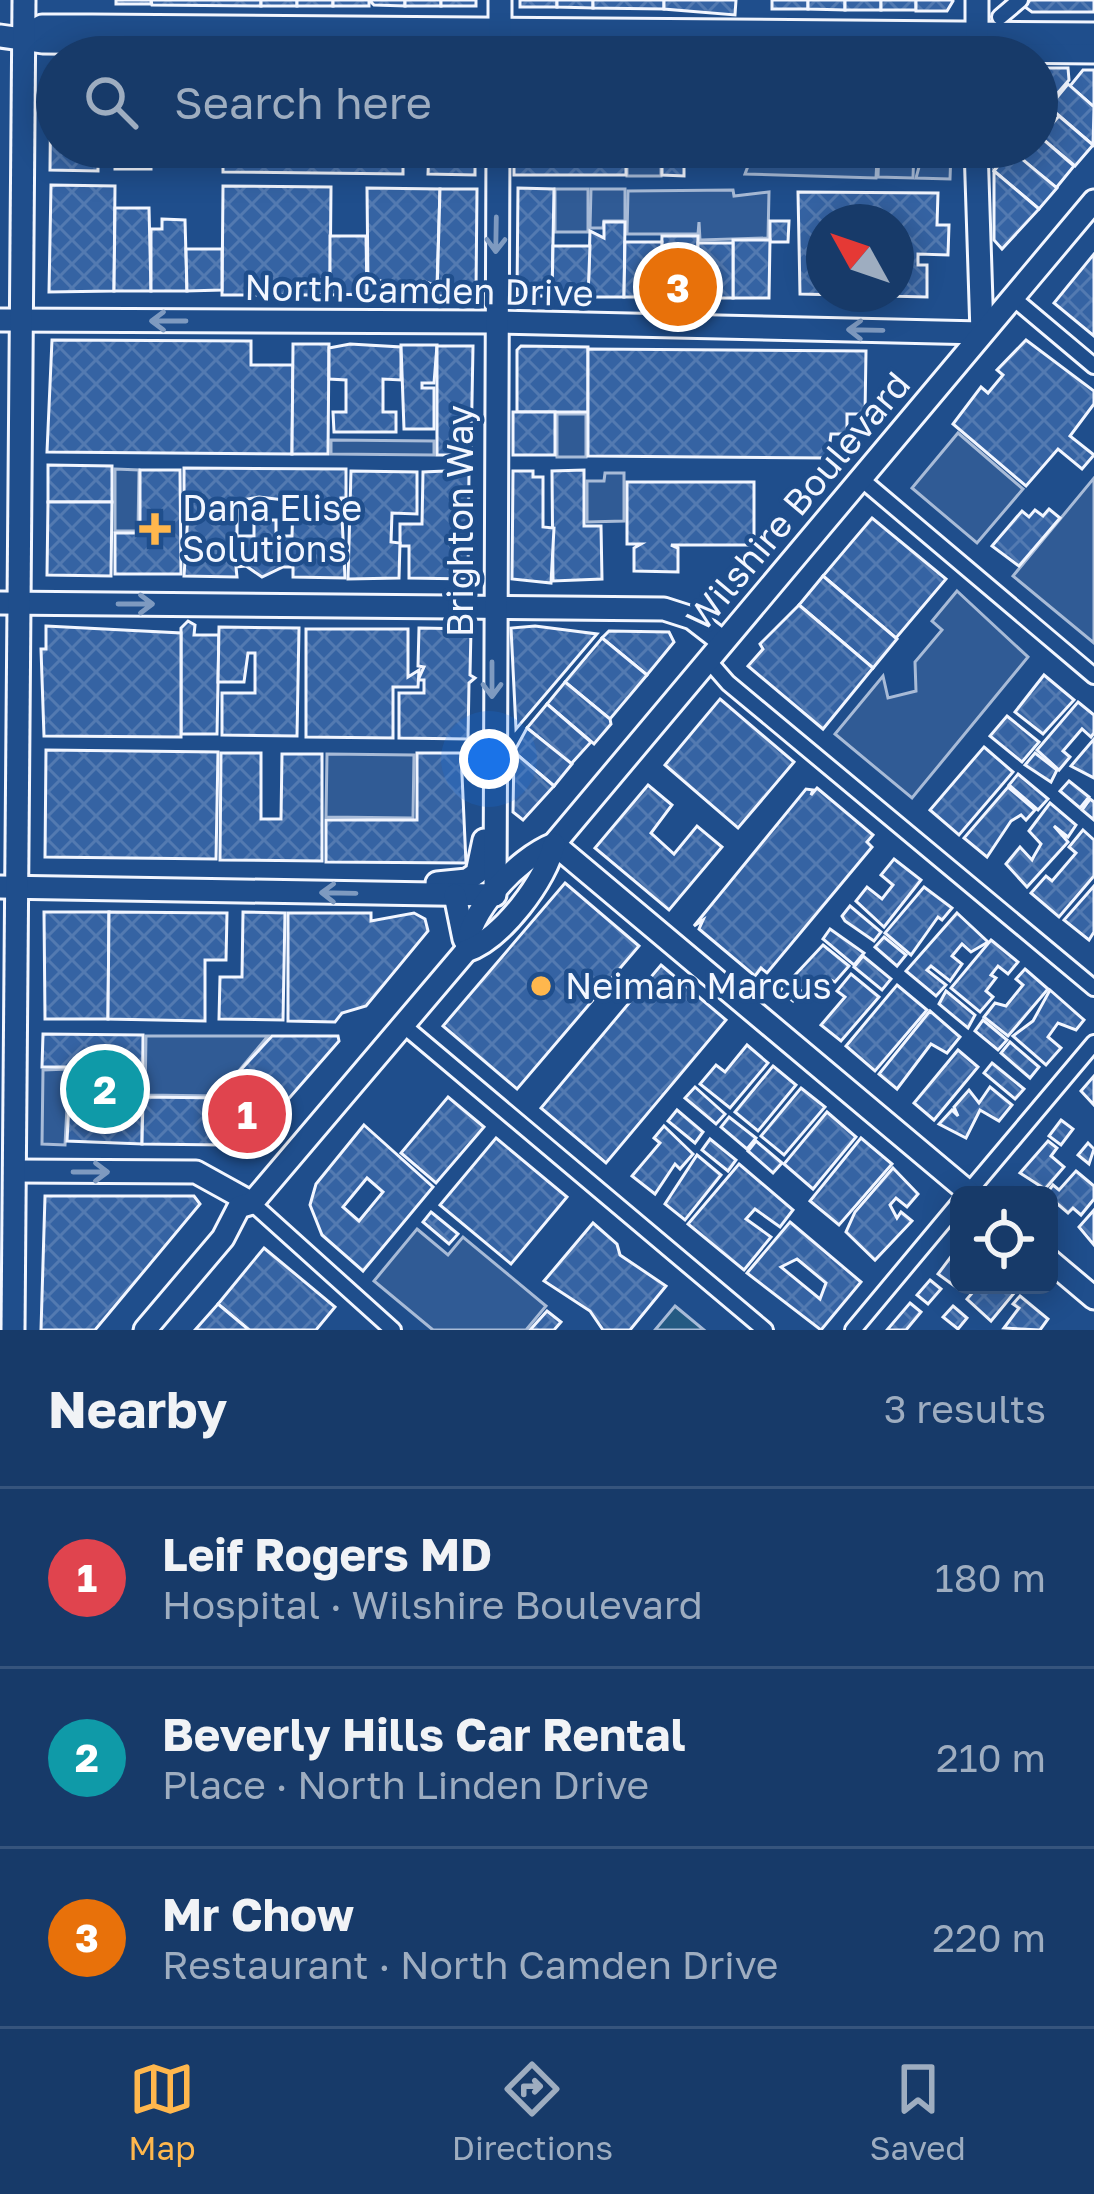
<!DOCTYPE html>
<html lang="en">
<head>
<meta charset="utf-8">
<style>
	:root { --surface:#173a69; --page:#244571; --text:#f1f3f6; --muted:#9eadc0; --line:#36547d; --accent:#ffb74d }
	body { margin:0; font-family:"Golos Text",sans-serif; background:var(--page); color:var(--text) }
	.controls { position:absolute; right:36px; bottom:36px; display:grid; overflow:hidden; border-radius:18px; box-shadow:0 6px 30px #0003 }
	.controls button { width:108px; height:108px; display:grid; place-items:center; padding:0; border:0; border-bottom:3px solid var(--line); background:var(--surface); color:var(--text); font:60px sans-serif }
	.compass { position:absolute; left:806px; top:204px; width:108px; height:108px; border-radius:50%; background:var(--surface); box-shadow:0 6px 30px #0003; rotate:310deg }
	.you { position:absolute; left:489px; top:759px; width:42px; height:42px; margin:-30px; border:9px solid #fff; border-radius:50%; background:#1a73e8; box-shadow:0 0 0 18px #1a73e833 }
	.badge { display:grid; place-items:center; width:78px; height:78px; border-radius:50%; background:var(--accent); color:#fff; font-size:39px; font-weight:700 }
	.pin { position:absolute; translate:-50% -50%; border:6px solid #fff; box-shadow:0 3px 12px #0006 }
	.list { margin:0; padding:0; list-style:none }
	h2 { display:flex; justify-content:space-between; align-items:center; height:156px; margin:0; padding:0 48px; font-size:51px }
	h2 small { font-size:39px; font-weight:400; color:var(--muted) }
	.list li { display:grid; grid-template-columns:78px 1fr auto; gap:36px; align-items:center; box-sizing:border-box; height:180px; padding:0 48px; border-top:3px solid var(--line) }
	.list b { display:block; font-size:45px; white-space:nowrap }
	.list p { margin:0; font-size:39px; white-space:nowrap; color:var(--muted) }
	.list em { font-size:39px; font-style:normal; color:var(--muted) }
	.icon { flex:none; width:66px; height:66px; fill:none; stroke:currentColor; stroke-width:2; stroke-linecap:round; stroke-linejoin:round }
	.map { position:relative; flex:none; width:1094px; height:1330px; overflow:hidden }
	.search { position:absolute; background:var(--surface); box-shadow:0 6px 30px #0003; left:36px; right:36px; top:36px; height:132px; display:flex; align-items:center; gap:30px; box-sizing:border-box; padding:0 42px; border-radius:66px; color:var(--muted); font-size:45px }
	.sheet { height:696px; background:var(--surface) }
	nav { display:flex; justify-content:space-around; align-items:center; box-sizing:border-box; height:168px; border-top:3px solid var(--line); background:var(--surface); font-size:33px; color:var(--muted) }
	nav a { display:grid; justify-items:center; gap:6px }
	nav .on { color:var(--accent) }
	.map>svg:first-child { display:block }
	.grass { fill:#245a82; stroke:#a8bbd7; stroke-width:3 }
	.parking { fill:#305b95; stroke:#a8bbd7; stroke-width:3 }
	.building { fill:url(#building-cross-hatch); stroke:#f2f6ff; stroke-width:3; fill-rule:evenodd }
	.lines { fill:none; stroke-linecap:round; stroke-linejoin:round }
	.street-casing { stroke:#f2f6ff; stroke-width:20 }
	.secondary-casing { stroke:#f2f6ff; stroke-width:27 }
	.primary-casing { stroke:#f2f6ff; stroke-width:27 }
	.street { stroke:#1f4e8c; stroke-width:14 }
	.secondary { stroke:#1f4e8c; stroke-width:21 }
	.primary { stroke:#1f4e8c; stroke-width:21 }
	.oneway { stroke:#7e9ac0 }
	.poi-dot { fill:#ffb74d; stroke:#1f4e8c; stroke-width:4.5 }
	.labels { text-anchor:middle; stroke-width:9; stroke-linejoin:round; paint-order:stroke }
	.street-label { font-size:36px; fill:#f2f6ff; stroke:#1f4e8c }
	.poi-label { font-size:36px; fill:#f2f6ff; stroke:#1f4e8c; text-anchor:start }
</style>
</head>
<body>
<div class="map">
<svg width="1094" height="1330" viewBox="0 0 1094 1330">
	<defs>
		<pattern id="building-cross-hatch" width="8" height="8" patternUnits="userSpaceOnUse" patternTransform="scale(3)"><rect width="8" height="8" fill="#3563a3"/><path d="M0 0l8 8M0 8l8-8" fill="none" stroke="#537ab1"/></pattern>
	</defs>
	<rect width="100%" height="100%" fill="#1f4e8c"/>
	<path class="grass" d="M675,1306L704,1330H655Z"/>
	<g class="parking">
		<rect x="627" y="147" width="34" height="29"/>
		<path d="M879,147L914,148L913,178L878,177Z"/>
		<path d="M923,152H951L950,179L916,178Z"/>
		<path d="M808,153L877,159L876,178L745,174L751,158L807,160Z"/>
		<rect x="555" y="189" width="33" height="43"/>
		<path d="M591,189H625V221H604L603,228H590Z"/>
		<path d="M733,190L734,196L769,192L768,238L700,240L699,222L698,234H627L628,191Z"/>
		<rect x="557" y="414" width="29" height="43"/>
		<path d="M958,433L1023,489L977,543L912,488Z"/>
		<path d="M331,440L434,441V455L331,454Z"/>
		<path d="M115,469L139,470L138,531H115Z"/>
		<path d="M605,473H624V521L587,522V481H604Z"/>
		<path d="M1094,478V643L1013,576Z"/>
		<path d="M957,591L1028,657L912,798L835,734L883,676L888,698L916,691L915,662L942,630L932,621Z"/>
		<path d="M327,754L414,755L413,818L326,817Z"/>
		<path d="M146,1036H268L218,1096L145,1095Z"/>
		<path d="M69,1069L65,1145L42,1144L43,1070Z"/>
		<path d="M417,1229L448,1255L463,1237L546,1306L526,1330H433L374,1281Z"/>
	</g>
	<g class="building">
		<path d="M151,0H261V6L152,5Z"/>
		<path d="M151,0V4H116V0Z"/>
		<rect x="261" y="0" width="36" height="6"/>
		<rect x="297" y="0" width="36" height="6"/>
		<rect x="333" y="0" width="36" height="6"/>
		<path d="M369,0H405V6L374,5Z"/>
		<rect x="405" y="0" width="36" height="6"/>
		<rect x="441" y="0" width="35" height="6"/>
		<rect x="520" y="0" width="37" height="7"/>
		<path d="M557,0H593V8L557,7Z"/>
		<path d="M593,0H664V9L593,8Z"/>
		<path d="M664,0H736L735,15L664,9Z"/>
		<rect x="772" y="0" width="36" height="9"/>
		<path d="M808,0H845V10L808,9Z"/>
		<rect x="845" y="0" width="36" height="10"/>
		<rect x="881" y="0" width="35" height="10"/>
		<path d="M916,0H953V1L947,11H916Z"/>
		<path d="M1094,0V12H1032L1025,7L1030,0Z"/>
		<path d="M57,64V147H98V171L50,170L51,70Z"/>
		<path d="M1037,68H1068L1069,80L1037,117Z"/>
		<path d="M1083,70H1094V107L1070,86Z"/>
		<path d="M1068,84L1094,107L1093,145L1049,107Z"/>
		<path d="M1059,116L1093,145L1075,166L1040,137Z"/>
		<path d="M1037,134L1074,166L1056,188L1012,151L1037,147Z"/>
		<rect x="115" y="147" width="36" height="22"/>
		<path d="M223,147L319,157V147H325L326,157L380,156L381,147H403V174L223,172Z"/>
		<path d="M403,147H475V175L428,174L429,151Z"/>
		<rect x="514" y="147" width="112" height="28"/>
		<path d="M662,147H684V176L662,175Z"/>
		<path d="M699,147H734V154L709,160Z"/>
		<path d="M735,147H771V156L735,160Z"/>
		<path d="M771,147H806V158L771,156Z"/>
		<path d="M806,147H843V152L806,151Z"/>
		<rect x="843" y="147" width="36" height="10"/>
		<path d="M993,147H1012L995,167L994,164Z"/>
		<path d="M1011,150L1057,188L1039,209L994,171Z"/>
		<path d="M994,171L1039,209L1002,249L994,240Z"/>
		<path d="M51,185L115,186L114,291L49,292Z"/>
		<path d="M223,186L331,187L330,295H222Z"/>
		<path d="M367,188L440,189L437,286L423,281L421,295H382L380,281L368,285Z"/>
		<path d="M518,188L554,189L552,296H517Z"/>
		<path d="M440,189H477L476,291L470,296H437Z"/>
		<path d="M798,192L938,193L937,225H949L948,255L918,254V265H927V297L800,294ZM824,222H896V294H824Z"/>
		<path d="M115,208H149L151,291H114Z"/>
		<path d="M162,219L185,220L187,291H151V229H162Z"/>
		<path d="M770,221H789L788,242H770Z"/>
		<path d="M604,222H625L624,297H588L590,231L604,238Z"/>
		<path d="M330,236H366L367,294L330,295Z"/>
		<path d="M662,236H698L697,298L660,297Z"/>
		<path d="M733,240H770L769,298H733Z"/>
		<path d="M625,242H662L660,297H624Z"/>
		<path d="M698,243H733V298H697Z"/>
		<path d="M553,246H590L588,297L552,296Z"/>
		<path d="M186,249H222V290L187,291Z"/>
		<path d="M1094,254V336L1054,303Z"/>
		<path d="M52,340L251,341V365H293L292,454L47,452Z"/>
		<path d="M1026,340L1094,391V404L1070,436L1094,455L1082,469L1058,449L1026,486L953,424L981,387L988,393L1003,375L997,370Z"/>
		<path d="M293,344H329L328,454H292Z"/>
		<path d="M350,344L401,347V380L383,379V412H396V432H334L333,412H346V380L329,379V348Z"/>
		<path d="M401,345H437L434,383H422V388H434V429H404Z"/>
		<path d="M437,346H473L471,455H437Z"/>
		<path d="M521,346L588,347V412H517V350Z"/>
		<path d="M588,349L866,351L865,414H847V434H831L828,458L588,456Z"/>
		<rect x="513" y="412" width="42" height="43"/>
		<path d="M48,465L112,466V502H48Z"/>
		<path d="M184,468L346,469V498H341L345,578L293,577V567H283L262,577L246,566L236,567L237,577L184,576L189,499H184ZM259,497L293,501L292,536H276V520H254V536H237V501Z"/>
		<path d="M140,470H180L181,574H115V533H140Z"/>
		<path d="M469,470L468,579L409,578V546H400V524H422L423,472Z"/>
		<path d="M584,470V526H601L602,579L553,581L552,471Z"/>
		<path d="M351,471L417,472V514L392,513L391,542L400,543L399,578L348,579Z"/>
		<path d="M513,471H533V477H543V527L554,528L551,583L512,579Z"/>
		<path d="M627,482H754V545H671L678,548V572L634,571V548L641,544H627Z"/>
		<path d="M48,502H112L111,576L47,575Z"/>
		<path d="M1049,509L1060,518L1019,566L992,546L1022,511L1029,517L1035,510L1043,516Z"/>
		<path d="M872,518L946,579L896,638L823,576Z"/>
		<path d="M823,576L897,639L873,668L799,605Z"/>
		<path d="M799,605L873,668L823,729L748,666L763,649L760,644Z"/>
		<path d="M188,621L195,625L194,635H219L217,734H181V628Z"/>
		<path d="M46,626L181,633V737L44,736L41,649H46Z"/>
		<path d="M535,626L597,634L516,729L511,628Z"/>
		<path d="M219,627L299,628L297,736L222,735V693H255V653H248L244,682H218Z"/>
		<path d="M419,628L471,629L470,675L475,678L469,683L468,739L399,738V693H424V680H418L424,667L418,666Z"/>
		<path d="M306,629H408V677L419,670L418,687H393V738L306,737Z"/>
		<path d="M609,631L669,632L674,642L647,675L602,638Z"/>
		<path d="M602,638L647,675L610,719L565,682Z"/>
		<path d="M1044,675L1074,700L1043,734L1015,712Z"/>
		<path d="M565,682L610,719L611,724L594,744L547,704Z"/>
		<path d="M720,699L794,762L738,828L665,765Z"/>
		<path d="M1078,702L1094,715V733L1091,737L1082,729L1063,751L1070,757L1059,770L1037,750Z"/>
		<path d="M547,704L591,742L571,764L527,728Z"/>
		<path d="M1007,716L1039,742L1022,762L990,736Z"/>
		<path d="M527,728L572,764L554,786L514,752Z"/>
		<path d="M1094,739V778L1071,766Z"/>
		<path d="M984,747L1013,772L959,835L930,810Z"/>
		<path d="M46,750L218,752L216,859L45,857Z"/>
		<path d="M514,752L554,786L523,820L513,812Z"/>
		<path d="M221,753H261V819H281L282,754H322V861L220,860Z"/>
		<path d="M417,753H461L466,863L326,862V820H417Z"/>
		<path d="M1035,753L1057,770L1051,782L1025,765Z"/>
		<path d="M1018,774L1048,799L1038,810L1009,785Z"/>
		<path d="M1069,781L1089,797L1080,808L1060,791Z"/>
		<path d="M648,785L672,805L651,833L674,854L697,826L722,847L669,910L595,848Z"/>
		<path d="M1008,787L1035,810L1026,820L1021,815L1011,821L987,857L964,838Z"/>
		<path d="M817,788L873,835L867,842L872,847L767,973L761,968L755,976L699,929L703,920L694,926L806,789L813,790L811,795Z"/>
		<path d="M1090,799L1094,802V820L1082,810Z"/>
		<path d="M1050,803L1076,825L1068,837L1054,826L1068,842L1027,887L1006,864L1020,847L1032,860L1034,856L1041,844L1029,831Z"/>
		<path d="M1083,830L1094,840V876L1059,917L1031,893L1046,876L1052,881L1076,853L1069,847Z"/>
		<path d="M894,859L921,880L884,927L856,901L867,887L882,899L893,885L881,875Z"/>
		<path d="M565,883L639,946L517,1089L443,1026Z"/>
		<path d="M1094,886V932L1089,940L1064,920Z"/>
		<path d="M924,887L952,908L942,920L938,917L911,955L885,933Z"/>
		<path d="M850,906L881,932L874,941L845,921L842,916Z"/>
		<path d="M44,912H109L108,1019H45Z"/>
		<path d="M109,912L227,913L226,960H205V1021L108,1019Z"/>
		<path d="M243,912L285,913L283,1020L219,1019L220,977H242Z"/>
		<path d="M288,913H371V921L414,913L425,919L428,931L366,1006L342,1013L335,1022L288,1021Z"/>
		<path d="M957,913L988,942L971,952L962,944L952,956L962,964L950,981L931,966L927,970L946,985L936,996L906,971Z"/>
		<path d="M830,929L864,953L854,965L823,939Z"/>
		<path d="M884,937L906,955L897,966L875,947Z"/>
		<path d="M991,940L1018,962L1008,974L998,966L991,975L996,978L986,991L993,997L980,1012L951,988Z"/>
		<path d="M823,945L849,966L835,982L825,977L809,995L802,991L793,1001L780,991Z"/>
		<path d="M863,956L891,979L882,990L854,967Z"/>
		<path d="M661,965L726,1020L606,1163L541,1108Z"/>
		<path d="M1025,969L1048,989L1008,1036L984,1017L995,1003L1006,1006L1023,985L1016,979Z"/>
		<path d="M851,974L879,997L841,1041L821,1025L845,997L837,991Z"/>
		<path d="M897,985L927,1010L875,1071L846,1046Z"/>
		<path d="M1050,990L1084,1020L1076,1030L1058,1023L1048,1037L1061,1048L1046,1065L1013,1036L1033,1021Z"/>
		<path d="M946,991L975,1015L968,1028L939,1004Z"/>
		<path d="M930,1011L960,1037L947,1053L931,1044L897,1089L879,1074Z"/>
		<path d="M983,1020L1007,1040L998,1050L975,1031Z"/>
		<path d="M43,1034L143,1035L142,1144L67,1141L71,1067H42Z"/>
		<path d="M272,1036H338L339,1041L257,1135L224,1145L142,1144L143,1097L221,1098L222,1090Z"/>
		<path d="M1010,1042L1039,1067L1030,1078L1001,1053Z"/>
		<path d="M747,1045L768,1063L730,1108L700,1084L716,1065L725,1072Z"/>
		<path d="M958,1050L978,1067L934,1120L914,1103Z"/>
		<path d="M992,1063L1024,1089L1015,1099L984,1073Z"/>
		<path d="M773,1066L796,1085L758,1131L735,1112Z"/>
		<path d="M1094,1076V1105L1081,1091Z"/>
		<path d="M695,1087L725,1114L716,1124L685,1098Z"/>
		<path d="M990,1087L1012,1105L999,1121L980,1110L966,1138L939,1124L952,1110L958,1116L954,1107L969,1090L979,1103Z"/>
		<path d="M801,1088L825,1107L784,1155L761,1136Z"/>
		<path d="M448,1097L484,1127L436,1183L401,1153Z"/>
		<path d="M677,1110L703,1132L695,1143L668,1121Z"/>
		<path d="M827,1112L856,1137L813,1189L784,1164Z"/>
		<path d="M729,1117L756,1138L747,1149L721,1127Z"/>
		<path d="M1061,1120L1073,1129L1061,1145L1049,1136Z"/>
		<path d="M364,1125L433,1187L363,1271L322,1235L310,1205L316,1184ZM367,1178L383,1192L359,1221L343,1207Z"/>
		<path d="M664,1126L693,1154L680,1169L675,1164L655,1194L632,1176L660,1143L654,1138Z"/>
		<path d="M496,1138L567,1197L511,1264L440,1205Z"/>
		<path d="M861,1138L892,1164L839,1225L810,1201Z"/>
		<path d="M710,1139L736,1160L728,1171L702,1150Z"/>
		<path d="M756,1141L782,1163L773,1173L748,1151Z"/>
		<path d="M1048,1141L1057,1148L1051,1156L1064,1167L1045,1189L1020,1173Z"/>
		<path d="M1088,1143L1094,1149L1089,1164L1078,1155Z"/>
		<path d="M697,1155L721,1175L685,1220L665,1204Z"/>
		<path d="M739,1164L793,1210L780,1227L755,1209L746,1219L771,1237L744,1270L688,1224Z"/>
		<path d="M893,1168L918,1194L907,1207L896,1198L890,1205L897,1218L901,1212L912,1221L875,1260L846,1232L855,1212Z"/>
		<path d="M1076,1171L1094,1186V1199L1081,1215L1073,1208L1068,1213L1046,1194L1053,1185L1059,1190Z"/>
		<path d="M45,1196H194L200,1204L95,1330H41Z"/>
		<path d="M1094,1210V1245L1079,1227Z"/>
		<path d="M431,1212L458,1234L449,1244L423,1222Z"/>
		<path d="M790,1222L861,1282L821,1330L747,1273ZM797,1259L826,1283L820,1299L781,1267Z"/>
		<path d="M593,1223L617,1244L620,1255L666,1286L630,1330H603L590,1311L544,1281Z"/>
		<path d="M959,1246V1285H965L960,1290L938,1274Z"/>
		<path d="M264,1248L335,1307L316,1330H249L218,1304Z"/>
		<path d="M930,1280L941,1289L928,1304L917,1295Z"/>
		<path d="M979,1285H1007L1015,1292L991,1321L967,1299Z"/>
		<path d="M1020,1296L1048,1319L1040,1330L1004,1328L1019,1308L1013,1304Z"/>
		<path d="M910,1303L921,1312L906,1330H887Z"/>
		<path d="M218,1304L249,1330H195Z"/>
		<path d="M953,1306L967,1318L958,1329L943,1317Z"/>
		<path d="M547,1311L561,1322L554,1330H530Z"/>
	</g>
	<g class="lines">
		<defs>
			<g id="street">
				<path d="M1000,17L1020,0"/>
				<path d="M1012,297L1094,366"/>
				<path d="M860,478L1094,676"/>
				<path d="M708,660L728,683L1094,988"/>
				<path d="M403,1025L765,1330"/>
				<path d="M966,1195L1094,1043"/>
				<path d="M252,1203L393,1330"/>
				<path d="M853,1330L959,1203"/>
			</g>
			<g id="secondary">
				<path d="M0,36L43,42L1094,52"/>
				<path d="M24,36L42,26H91L1094,34"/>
				<path d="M500,44V0"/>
				<path d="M977,44V0"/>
				<path d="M0,320L495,322L982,333L976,147"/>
				<path d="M0,603L664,609L692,618L723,642"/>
				<path d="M554,844L972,1195"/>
				<path d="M437,883L467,880L477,873L484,840"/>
				<path d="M0,887L495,895L498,147"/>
				<path d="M15,1171L196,1172L252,1203"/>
				<path d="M1049,1260L1094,1298"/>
				<path d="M13,1330L24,0"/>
			</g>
			<g id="primary">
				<path d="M455,895L464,939"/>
				<path d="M466,951C469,911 516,859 554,844L1094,201"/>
				<path d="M145,1330L223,1238L239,1207L252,1203L466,951C501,940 547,879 554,844"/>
			</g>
		</defs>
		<use href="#street" class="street-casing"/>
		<use href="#secondary" class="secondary-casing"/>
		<use href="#primary" class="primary-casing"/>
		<use href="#street" class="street"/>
		<use href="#secondary" class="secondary"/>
		<use href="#primary" class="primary"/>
	</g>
	<defs><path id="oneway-shaft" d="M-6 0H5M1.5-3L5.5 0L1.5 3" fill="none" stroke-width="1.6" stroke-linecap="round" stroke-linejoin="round" transform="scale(3)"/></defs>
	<g class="oneway">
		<use href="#oneway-shaft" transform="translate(496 235) rotate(91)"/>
		<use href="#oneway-shaft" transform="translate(168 321) rotate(-180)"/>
		<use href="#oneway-shaft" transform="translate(865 330) rotate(-179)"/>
		<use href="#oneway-shaft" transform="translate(136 604)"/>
		<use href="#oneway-shaft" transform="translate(492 680) rotate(90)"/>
		<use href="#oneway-shaft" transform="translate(338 893) rotate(-179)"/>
		<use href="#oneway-shaft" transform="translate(91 1172)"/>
	</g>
	<g class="poi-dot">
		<path d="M149 511h12v12h12v12h-12v12h-12v-12h-12v-12h12z"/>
		<circle cx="541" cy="986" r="12"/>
	</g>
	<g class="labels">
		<g class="street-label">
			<text transform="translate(419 290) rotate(1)" y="13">North Camden Drive</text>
			<text transform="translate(798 501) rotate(-50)" y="13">Wilshire Boulevard</text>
			<text transform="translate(460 521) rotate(-90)" y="13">Brighton Way</text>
		</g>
		<g class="poi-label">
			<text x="182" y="521">Dana Elise<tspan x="182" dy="41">Solutions</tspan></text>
			<text x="565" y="999">Neiman Marcus</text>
		</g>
	</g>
</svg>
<div class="controls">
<button><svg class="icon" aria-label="locate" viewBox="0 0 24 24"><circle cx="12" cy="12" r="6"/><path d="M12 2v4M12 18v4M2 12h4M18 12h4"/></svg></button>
</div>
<svg class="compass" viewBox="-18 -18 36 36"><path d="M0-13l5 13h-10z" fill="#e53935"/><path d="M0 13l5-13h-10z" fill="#9eadc0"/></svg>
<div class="you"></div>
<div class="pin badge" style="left:247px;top:1114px;background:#e0444e">1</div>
<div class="pin badge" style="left:105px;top:1089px;background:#0f9aa8">2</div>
<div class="pin badge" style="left:678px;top:287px;background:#e8710a">3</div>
<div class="search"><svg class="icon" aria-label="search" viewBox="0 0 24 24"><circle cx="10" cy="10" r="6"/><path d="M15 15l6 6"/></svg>Search here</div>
</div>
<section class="sheet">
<h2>Nearby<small>3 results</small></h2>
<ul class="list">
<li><span class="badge" style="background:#e0444e">1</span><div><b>Leif Rogers MD</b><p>Hospital · Wilshire Boulevard</p></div><em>180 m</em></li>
<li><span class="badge" style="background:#0f9aa8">2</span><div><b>Beverly Hills Car Rental</b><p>Place · North Linden Drive</p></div><em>210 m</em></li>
<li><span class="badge" style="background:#e8710a">3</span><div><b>Mr Chow</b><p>Restaurant · North Camden Drive</p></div><em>220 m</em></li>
</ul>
</section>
<nav>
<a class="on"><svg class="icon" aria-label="map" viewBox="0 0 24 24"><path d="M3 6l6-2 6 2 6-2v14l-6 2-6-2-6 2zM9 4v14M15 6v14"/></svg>Map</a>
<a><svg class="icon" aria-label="directions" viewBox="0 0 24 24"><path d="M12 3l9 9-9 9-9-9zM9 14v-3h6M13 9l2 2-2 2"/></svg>Directions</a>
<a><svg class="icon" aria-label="saved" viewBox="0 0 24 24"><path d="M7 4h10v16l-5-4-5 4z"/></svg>Saved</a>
</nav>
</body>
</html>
